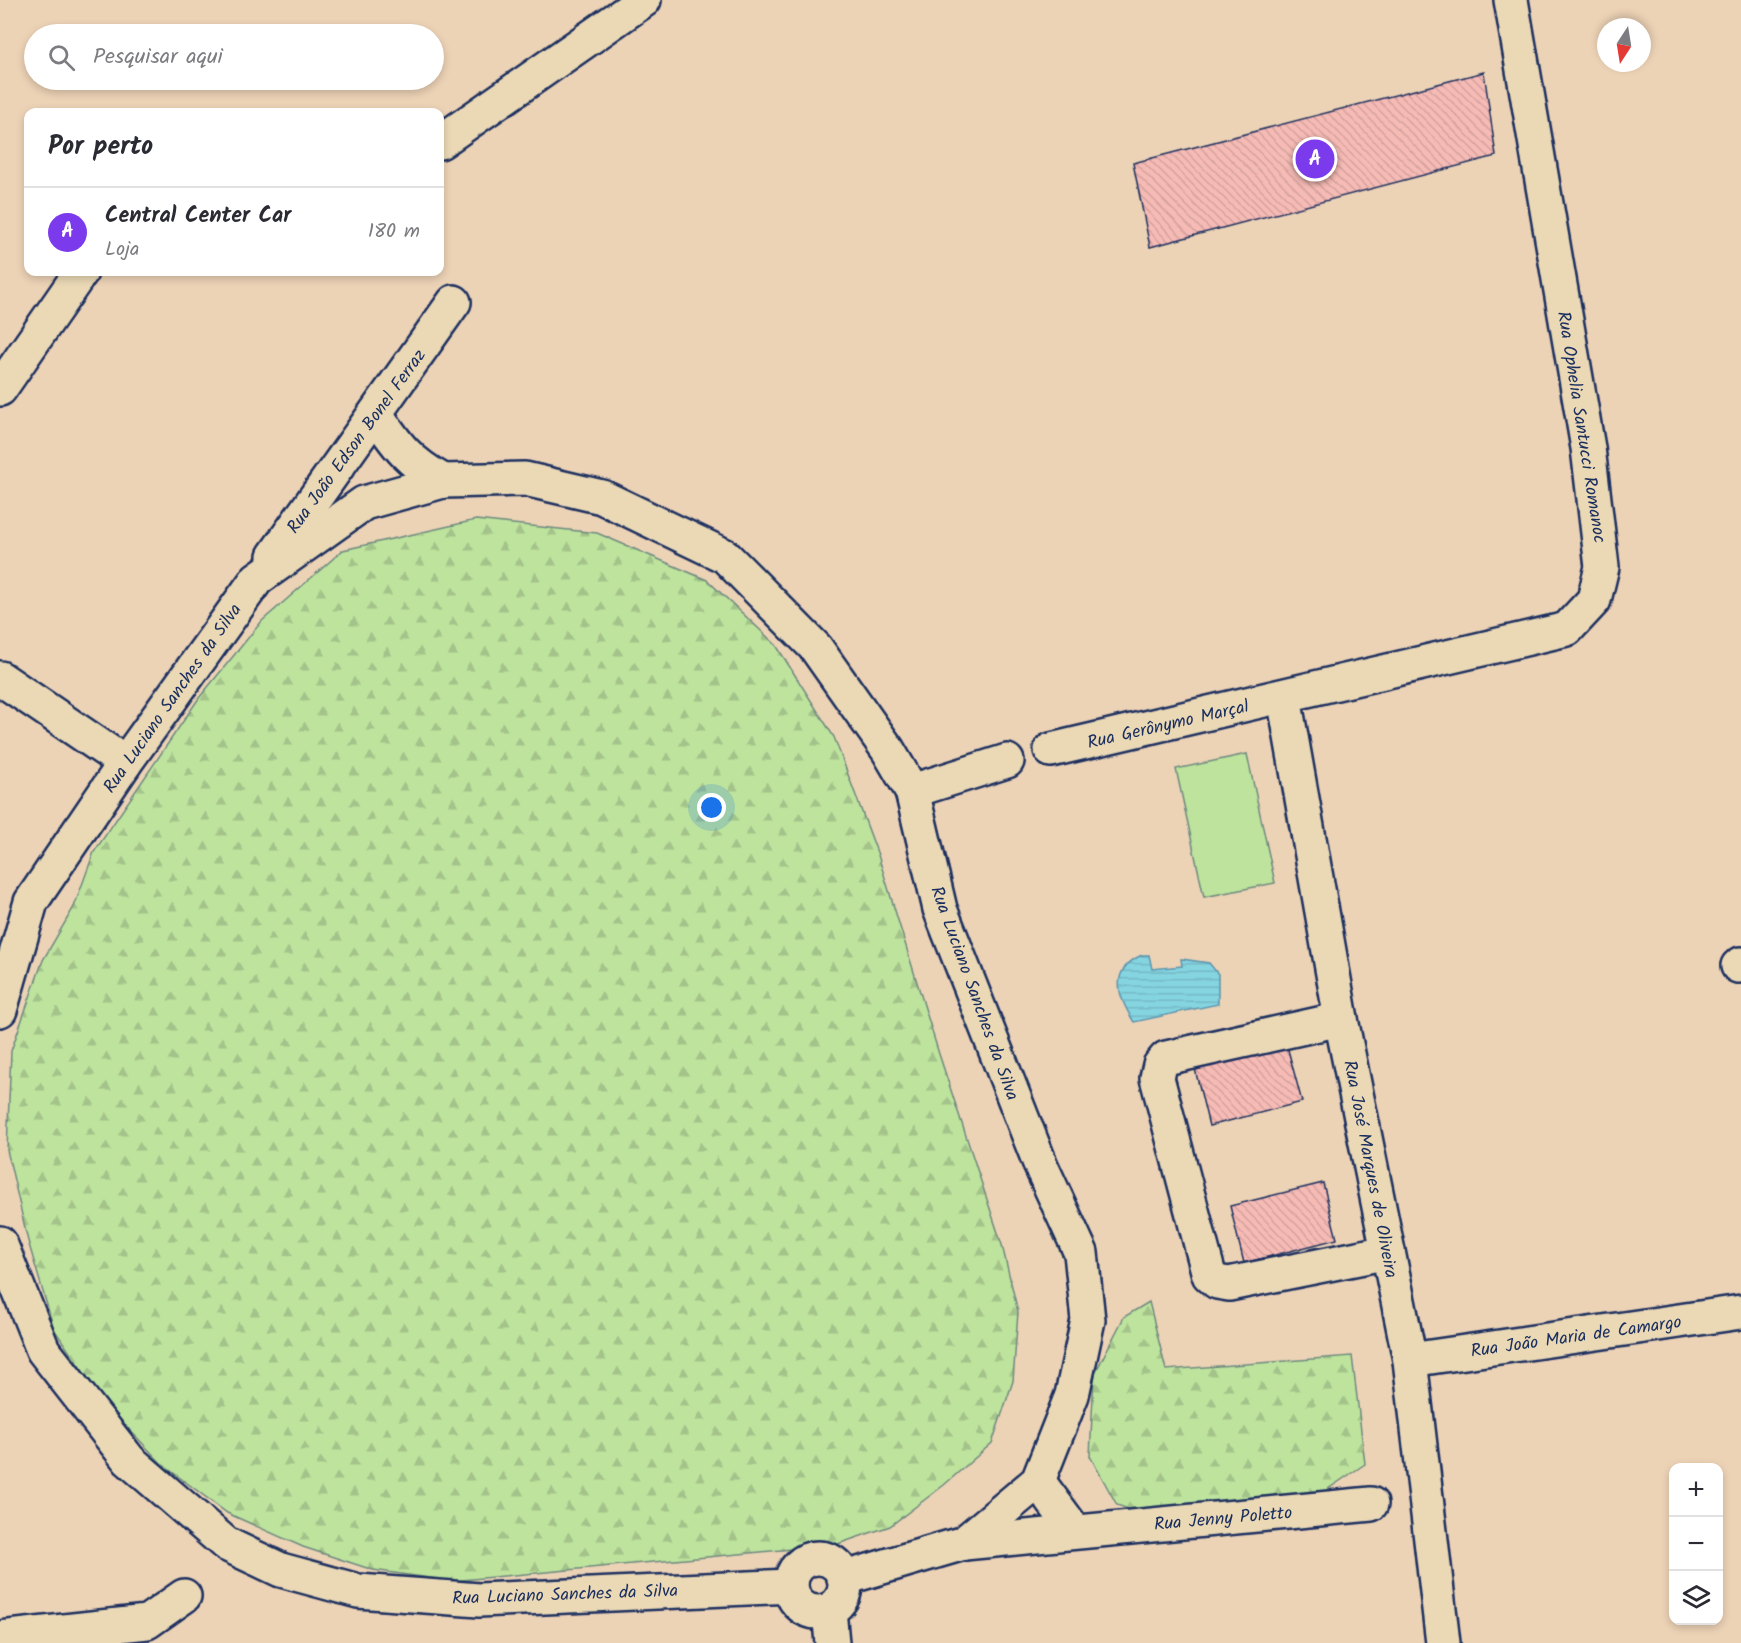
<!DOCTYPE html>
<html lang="pt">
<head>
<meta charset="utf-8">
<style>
	:root { --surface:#fff; --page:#f2f2f3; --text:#2b2b33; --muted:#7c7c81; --line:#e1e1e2; --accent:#7c3aed }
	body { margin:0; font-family:Kalam,sans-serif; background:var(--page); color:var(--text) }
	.controls { position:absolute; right:18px; bottom:18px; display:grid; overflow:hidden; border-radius:12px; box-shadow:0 3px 9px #0003 }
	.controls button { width:54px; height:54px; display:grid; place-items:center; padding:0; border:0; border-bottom:2px solid var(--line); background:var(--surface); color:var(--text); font:30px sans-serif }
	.compass { position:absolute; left:1597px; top:18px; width:54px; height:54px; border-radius:50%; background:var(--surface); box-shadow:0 3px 9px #0003; rotate:192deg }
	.you { position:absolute; left:712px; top:808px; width:21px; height:21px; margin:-15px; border:4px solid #fff; border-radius:50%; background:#1a73e8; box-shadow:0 0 0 9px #1a73e833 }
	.badge { display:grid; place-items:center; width:39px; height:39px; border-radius:50%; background:var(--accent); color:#fff; font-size:20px; font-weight:700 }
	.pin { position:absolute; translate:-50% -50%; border:3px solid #fff; box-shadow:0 2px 6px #0006 }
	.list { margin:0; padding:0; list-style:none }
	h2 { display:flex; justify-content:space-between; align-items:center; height:78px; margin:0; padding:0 24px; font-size:26px }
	h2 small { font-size:20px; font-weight:400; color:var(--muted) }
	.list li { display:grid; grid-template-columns:39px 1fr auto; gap:18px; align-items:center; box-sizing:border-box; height:90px; padding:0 24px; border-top:2px solid var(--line) }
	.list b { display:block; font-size:22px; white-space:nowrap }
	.list p { margin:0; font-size:20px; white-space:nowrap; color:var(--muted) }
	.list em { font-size:20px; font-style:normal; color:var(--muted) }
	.icon { flex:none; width:33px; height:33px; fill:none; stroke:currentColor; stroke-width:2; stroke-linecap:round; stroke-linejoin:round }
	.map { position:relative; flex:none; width:1741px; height:1643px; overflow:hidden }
	.search { position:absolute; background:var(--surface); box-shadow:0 3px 9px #0003; left:24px; top:24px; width:420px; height:66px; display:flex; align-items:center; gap:15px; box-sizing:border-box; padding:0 21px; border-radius:33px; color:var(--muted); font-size:22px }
	.panel { position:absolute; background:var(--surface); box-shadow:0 3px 9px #0003; left:24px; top:108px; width:420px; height:168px; border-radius:12px }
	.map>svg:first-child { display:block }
	.grass { fill:#bee39d; stroke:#6c897e; stroke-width:1.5 }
	.forest { fill:url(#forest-firs); stroke:#6c897e; stroke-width:1.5 }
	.water { fill:url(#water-rules); stroke:#5b93ad; stroke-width:1.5 }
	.building { fill:url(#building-back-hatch); stroke:#1b2f5e; stroke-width:1.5 }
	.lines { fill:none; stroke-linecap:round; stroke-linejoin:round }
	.minor-casing { stroke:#1b2f5e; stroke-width:38 }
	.minor { stroke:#ebd9b6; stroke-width:33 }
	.labels { text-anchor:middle; stroke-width:5; stroke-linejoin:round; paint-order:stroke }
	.street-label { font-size:18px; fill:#1b2f5e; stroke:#ebd9b6 }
</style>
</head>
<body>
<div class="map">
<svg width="1741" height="1643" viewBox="0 0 1741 1643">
	<defs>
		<pattern id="forest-firs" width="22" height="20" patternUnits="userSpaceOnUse" patternTransform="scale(1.5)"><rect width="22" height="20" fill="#bee39d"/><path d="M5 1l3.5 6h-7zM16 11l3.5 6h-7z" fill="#a3c38a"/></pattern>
		<pattern id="water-rules" width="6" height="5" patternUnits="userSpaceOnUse" patternTransform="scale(1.5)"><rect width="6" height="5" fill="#85d5e1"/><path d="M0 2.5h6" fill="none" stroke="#72b7c3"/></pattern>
		<pattern id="building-back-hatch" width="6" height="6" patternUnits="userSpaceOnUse" patternTransform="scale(1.5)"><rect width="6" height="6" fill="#f7bbb5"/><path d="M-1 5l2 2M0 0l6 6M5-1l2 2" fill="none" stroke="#d3a19e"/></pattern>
	</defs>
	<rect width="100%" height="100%" fill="#edd3b6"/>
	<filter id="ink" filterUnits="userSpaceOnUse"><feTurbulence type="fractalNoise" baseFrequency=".0167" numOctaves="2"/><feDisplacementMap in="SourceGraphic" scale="12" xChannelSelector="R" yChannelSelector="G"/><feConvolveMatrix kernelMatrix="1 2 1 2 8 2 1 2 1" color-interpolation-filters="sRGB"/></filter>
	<g filter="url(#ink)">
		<path class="grass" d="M1247,754L1275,883L1204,897L1176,769Z"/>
		<g class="forest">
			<path d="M476,520L597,533L707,580L776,645L834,737L878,855L939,1054L1002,1245L1018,1312L1013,1381L992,1443L944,1485L890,1526L835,1545L451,1581L373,1570L303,1547L227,1513L163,1465L105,1404L54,1329L28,1241L7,1150L11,1051L43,960L74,907L94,852L199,698L262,621L343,550Z"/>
			<path d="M1149,1302L1166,1370L1352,1356L1365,1464L1319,1495L1167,1523L1117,1505L1090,1456L1094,1375L1124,1317Z"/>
		</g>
		<path class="water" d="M1142,955H1149L1152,969L1182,966L1181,959L1209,963L1218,974V1004L1134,1022C1118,997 1108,970 1142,955Z"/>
		<g class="building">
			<path d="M1484,72L1496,156L1150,247L1133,163Z"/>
			<path d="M1287,1046L1302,1102L1209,1126L1195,1069Z"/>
			<path d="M1323,1183L1337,1239L1244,1263L1230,1206Z"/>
		</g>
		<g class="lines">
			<defs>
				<g id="minor">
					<path d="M440,142L644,0"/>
					<path d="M0,389L81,272"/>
					<path d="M376,414C397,446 409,462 443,481"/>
					<path d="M274,556L454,302"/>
					<path d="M0,678L125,763"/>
					<path d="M1284,697L1341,1019L1410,1360L1443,1643"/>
					<path d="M1051,750L1567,629L1594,600L1602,567L1588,448L1511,0"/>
					<path d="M912,791L1007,761"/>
					<path d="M1738,966L1741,964"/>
					<path d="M0,1010L31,902L125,763L257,579L364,503L443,481L525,479L602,497L725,556L816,648L888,750L912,791L940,909L1041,1166L1081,1253L1088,1320L1072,1395L1038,1481L964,1543L845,1578"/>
					<path d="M1341,1019L1166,1058L1160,1065L1157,1078L1209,1275L1217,1282L1229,1284L1388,1252"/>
					<path d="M0,1243L43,1350L129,1460L226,1544L281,1570L358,1591L479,1600L791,1586"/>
					<path d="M1410,1360L1741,1312"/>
					<path d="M1038,1481L1075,1531"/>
					<path d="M964,1543L1371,1504"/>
					<circle cx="818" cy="1585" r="27"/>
					<path d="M829,1610L832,1643"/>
					<path d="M0,1638L147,1622L184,1596"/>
				</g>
			</defs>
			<use href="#minor" class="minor-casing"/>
			<use href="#minor" class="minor"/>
		</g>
	</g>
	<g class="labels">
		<g class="street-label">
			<text transform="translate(1582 427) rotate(81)" y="6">Rua Ophelia Santucci Romanoc</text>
			<text transform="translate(356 441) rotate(-54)" y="6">Rua João Edson Bonel Ferraz</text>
			<text transform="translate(172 698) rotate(-55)" y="6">Rua Luciano Sanches da Silva</text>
			<text transform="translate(1168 724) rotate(-13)" y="6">Rua Gerônymo Marçal</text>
			<text transform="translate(975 993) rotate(70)" y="6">Rua Luciano Sanches da Silva</text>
			<text transform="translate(1371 1169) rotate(79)" y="6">Rua José Marques de Oliveira</text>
			<text transform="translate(1576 1336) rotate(-8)" y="6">Rua João Maria de Camargo</text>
			<text transform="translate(1223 1518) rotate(-5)" y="6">Rua Jenny Poletto</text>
			<text transform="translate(565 1594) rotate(-2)" y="6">Rua Luciano Sanches da Silva</text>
		</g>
	</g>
</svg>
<div class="controls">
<button>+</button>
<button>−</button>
<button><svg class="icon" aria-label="layers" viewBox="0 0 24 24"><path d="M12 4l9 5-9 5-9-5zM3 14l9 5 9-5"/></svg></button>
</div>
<svg class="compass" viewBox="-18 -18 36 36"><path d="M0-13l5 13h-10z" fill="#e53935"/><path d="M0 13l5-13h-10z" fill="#7c7c81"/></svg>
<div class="you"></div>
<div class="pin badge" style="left:1315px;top:159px">A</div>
<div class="search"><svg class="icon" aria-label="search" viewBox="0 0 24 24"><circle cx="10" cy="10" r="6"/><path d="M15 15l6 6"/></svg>Pesquisar aqui</div>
<section class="panel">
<h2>Por perto<small></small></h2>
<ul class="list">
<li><span class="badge">A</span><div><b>Central Center Car</b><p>Loja</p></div><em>180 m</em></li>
</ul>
</section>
</div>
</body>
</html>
